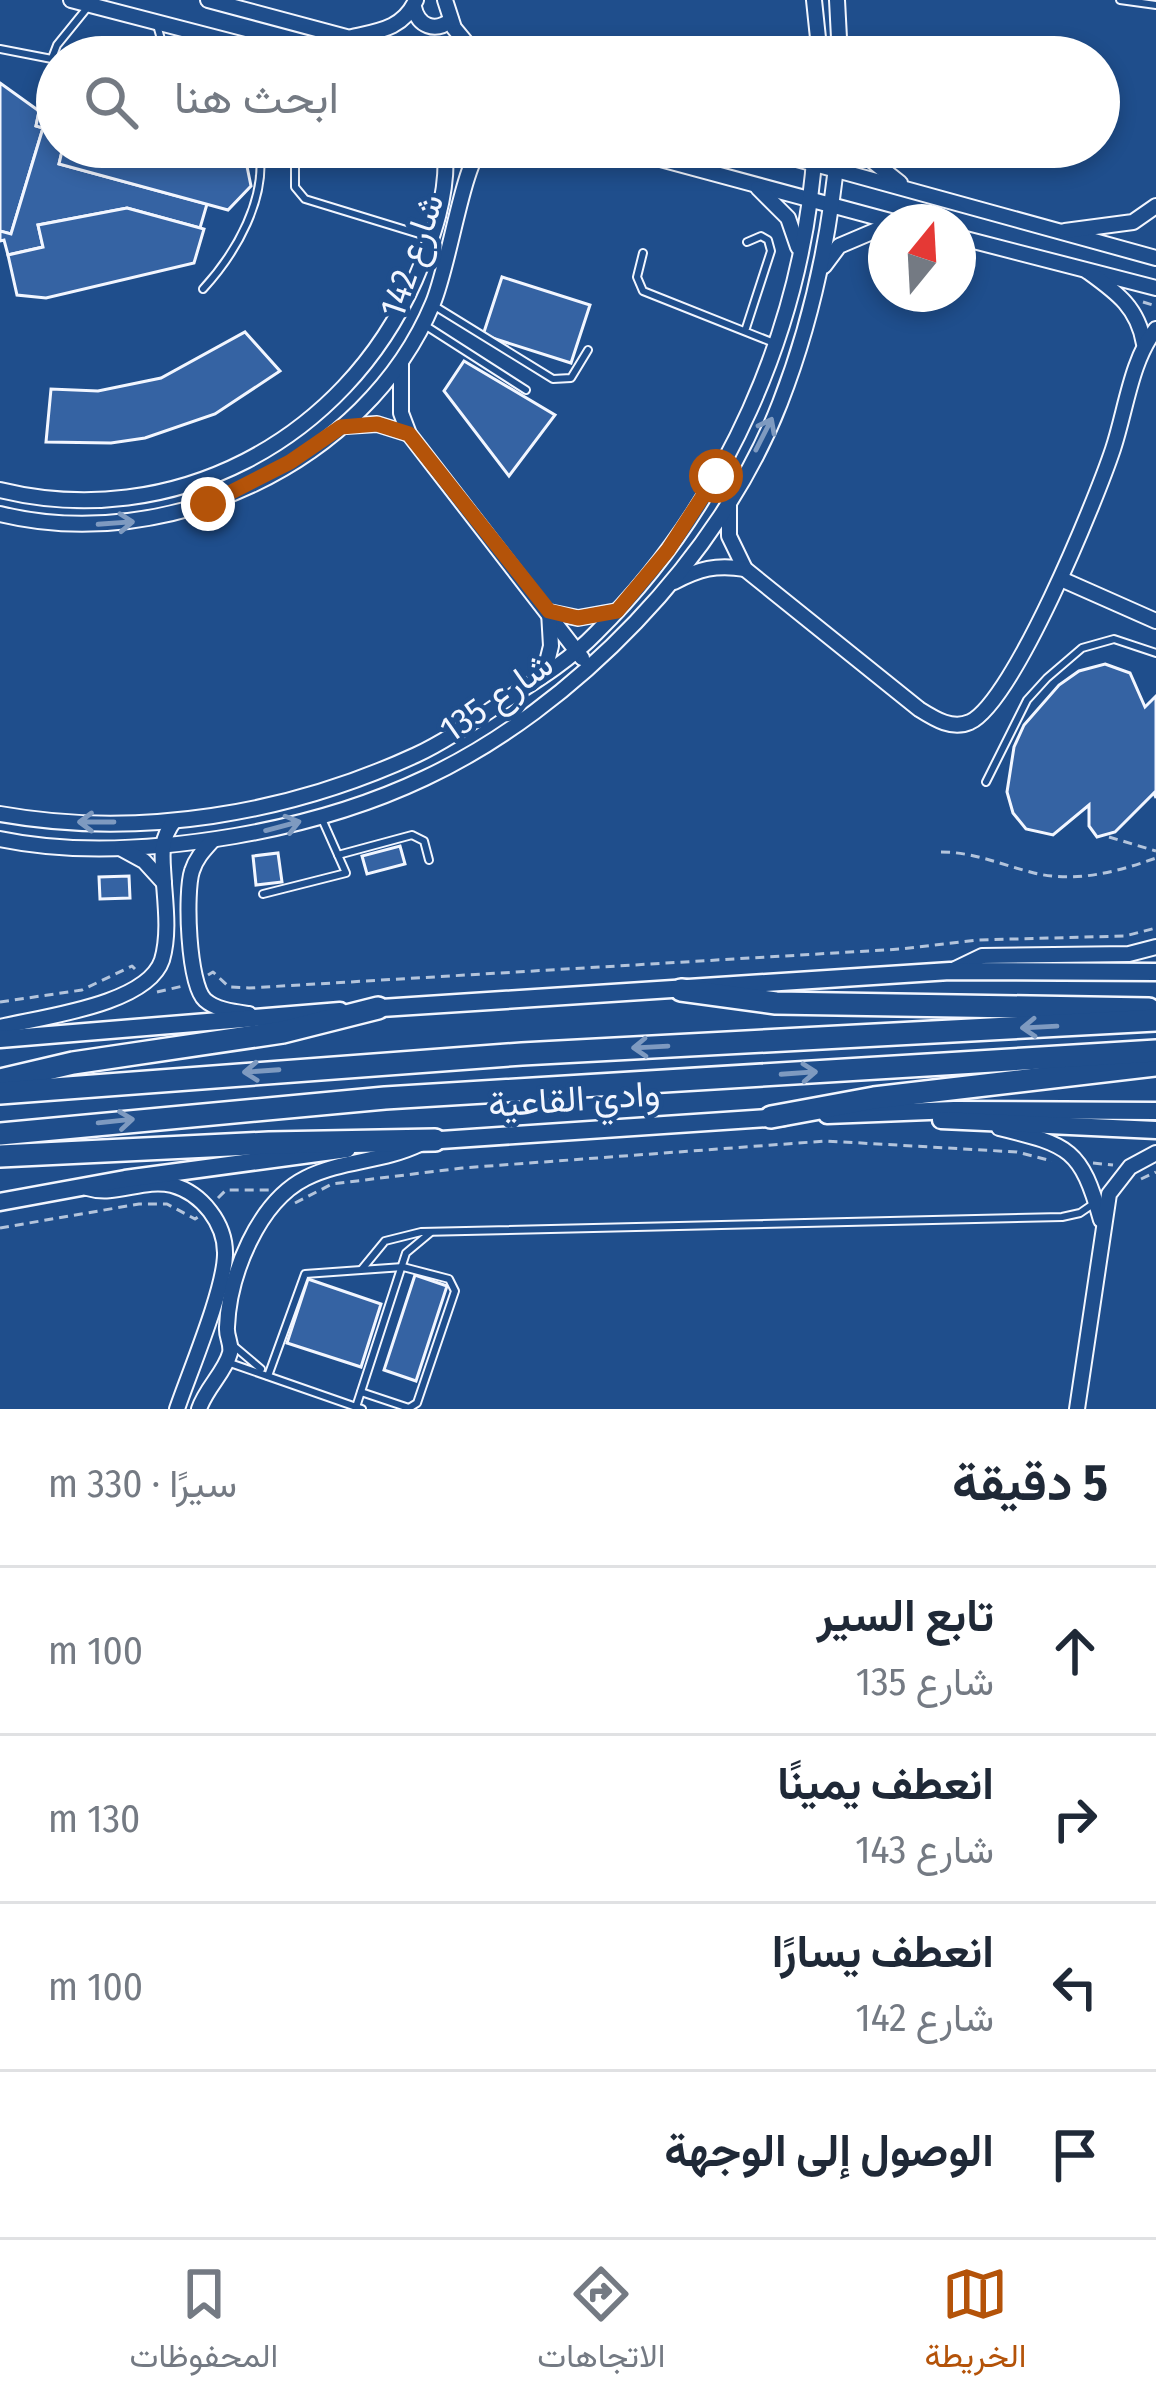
<!DOCTYPE html>
<html lang="ar">
<head>
<meta charset="utf-8">
<style>
	:root { --surface:#fff; --page:#f2f2f3; --text:#1f2937; --muted:#747a83; --line:#e0e1e3; --accent:#b45309 }
	body { margin:0; font-family:"Fira Sans Condensed",Vazirmatn,sans-serif; background:var(--page); color:var(--text); direction:rtl }
	.compass { position:absolute; left:868px; top:204px; width:108px; height:108px; border-radius:50%; background:var(--surface); box-shadow:0 6px 18px #0003; rotate:18deg }
	.stop { position:absolute; width:36px; height:36px; margin:-27px; border:9px solid #b45309; border-radius:50%; background:#fff }
	.stop.end { background:#b45309; border-color:#fff; box-shadow:0 3px 12px #0008 }
	.list { margin:0; padding:0; list-style:none }
	h2 { display:flex; justify-content:space-between; align-items:center; height:156px; margin:0; padding:0 48px; font-size:51px }
	h2 small { font-size:39px; font-weight:400; color:var(--muted) }
	.list li { display:grid; grid-template-columns:78px 1fr auto; gap:36px; align-items:center; box-sizing:border-box; height:168px; padding:0 48px; border-top:3px solid var(--line) }
	.list b { display:block; font-size:45px; white-space:nowrap }
	.list p { margin:0; font-size:39px; white-space:nowrap; color:var(--muted) }
	.list em { font-size:39px; font-style:normal; color:var(--muted) }
	.icon { flex:none; width:66px; height:66px; fill:none; stroke:currentColor; stroke-width:2; stroke-linecap:round; stroke-linejoin:round }
	.map { position:relative; flex:none; width:1156px; height:1409px; overflow:hidden; direction:ltr }
	.search { position:absolute; background:var(--surface); box-shadow:0 6px 18px #0003; left:36px; right:36px; top:36px; height:132px; display:flex; align-items:center; gap:30px; box-sizing:border-box; padding:0 42px; border-radius:66px; color:var(--muted); font-size:45px }
	.sheet { height:828px; background:var(--surface) }
	nav { display:flex; justify-content:space-around; align-items:center; box-sizing:border-box; height:168px; border-top:3px solid var(--line); background:var(--surface); font-size:33px; color:var(--muted) }
	nav a { display:grid; justify-items:center; gap:6px }
	nav .on { color:var(--accent) }
	.map>svg:first-child { display:block }
	.building { fill:#3563a3; stroke:#f2f6ff; stroke-width:3 }
	.lines { fill:none; stroke-linecap:round; stroke-linejoin:round }
	.service-casing { stroke:#f2f6ff; stroke-width:10 }
	.minor-casing { stroke:#f2f6ff; stroke-width:18 }
	.tertiary-casing { stroke:#f2f6ff; stroke-width:21 }
	.primary-casing { stroke:#f2f6ff; stroke-width:26 }
	.path { stroke:#b3c4dc; stroke-width:3; stroke-dasharray:9 6; stroke-linecap:butt }
	.service { stroke:#1f4e8c; stroke-width:6 }
	.minor { stroke:#1f4e8c; stroke-width:14 }
	.tertiary { stroke:#1f4e8c; stroke-width:16 }
	.primary { stroke:#1f4e8c; stroke-width:21 }
	.oneway { stroke:#7e9ac0 }
	.route { stroke:#b45309; stroke-width:15 }
	.labels { text-anchor:middle; stroke-width:9; stroke-linejoin:round; paint-order:stroke }
	.street-label { font-size:36px; fill:#f2f6ff; stroke:#1f4e8c }
</style>
</head>
<body>
<div class="map">
<svg width="1156" height="1409" viewBox="0 0 1156 1409">
	<rect width="100%" height="100%" fill="#1f4e8c"/>
	<g class="building">
		<path d="M0,83L39,111L36,126L43,128L11,234L0,231Z"/>
		<path d="M38,116L57,121V147H63L59,164L207,204L200,228L127,208L38,225L43,247L8,255L4,240L0,241V231L11,234L43,128L36,126Z"/>
		<path d="M63,147H243L251,186L228,210L59,164Z"/>
		<path d="M127,208L204,229L194,263L46,298L17,295L8,255L43,247L38,225Z"/>
		<path d="M502,277L590,305L571,363L483,335Z"/>
		<path d="M245,332L280,371L215,414L145,438L111,443L46,442L51,389L98,391L161,378Z"/>
		<path d="M464,361L555,415L509,476L444,391Z"/>
		<path d="M1105,664L1130,673L1145,707L1156,696V798L1154,793L1115,832L1097,837L1089,826V805L1053,835L1026,829L1013,813L1007,792L1014,747L1024,725L1059,685L1079,671Z"/>
		<path d="M400,846L405,864L367,874L362,856Z"/>
		<path d="M278,853L282,882L256,885L253,856Z"/>
		<path d="M129,876L130,898L100,899L99,877Z"/>
		<path d="M415,1275L447,1286L416,1381L384,1370Z"/>
		<path d="M308,1279L381,1304L361,1367L287,1343Z"/>
	</g>
	<g class="lines">
		<defs>
			<g id="service">
				<path d="M1120,0L1156,5"/>
				<path d="M157,25L166,57"/>
				<path d="M0,49L57,60"/>
				<path d="M226,57L252,53"/>
				<path d="M52,58L57,45L87,8"/>
				<path d="M295,157V187L305,199L429,237"/>
				<path d="M643,253L637,277L643,291L774,343"/>
				<path d="M203,289C236,253 268,198 259,147"/>
				<path d="M433,305L553,379L571,378L588,350"/>
				<path d="M423,324L526,390"/>
				<path d="M746,328L771,251L768,240L761,236L747,242"/>
				<path d="M986,782L1027,700L1047,678L1082,648L1114,639L1156,653"/>
				<path d="M338,855L412,835L424,841L429,860"/>
				<path d="M263,894L346,873L322,819"/>
				<path d="M362,1269L385,1241L421,1232L1062,1217L1080,1213L1096,1202"/>
				<path d="M235,1347L261,1369"/>
				<path d="M230,1363L362,1409"/>
				<path d="M268,1376L305,1274L403,1267L449,1279L455,1291L417,1403L409,1408L361,1392"/>
				<path d="M356,1407L406,1253L430,1233"/>
			</g>
			<g id="minor">
				<path d="M71,0L291,57"/>
				<path d="M208,0L421,57"/>
				<path d="M445,0L454,28L478,57"/>
				<path d="M814,0L820,57"/>
				<path d="M837,0L840,57"/>
				<path d="M414,7C418,26 435,33 451,20"/>
				<path d="M352,37C379,31 404,28 416,0"/>
				<path d="M616,147L894,222"/>
				<path d="M753,147L1156,258"/>
				<path d="M855,147L900,183"/>
				<path d="M758,188L788,218L798,247"/>
				<path d="M1065,231L1133,222L1156,206"/>
				<path d="M958,237L1156,288"/>
				<path d="M824,266L839,246L886,226"/>
				<path d="M1087,271C1116,292 1138,307 1144,344"/>
				<path d="M401,363V413L409,434L582,658"/>
				<path d="M346,426L377,424L409,434"/>
				<path d="M0,490C172,532 344,441 415,280C433,238 449,194 445,147"/>
				<path d="M729,501V536L745,569L919,709C935,719 952,730 970,722C1014,701 1096,500 1113,449C1126,410 1131,360 1156,329"/>
				<path d="M0,514C166,555 366,464 433,303C449,265 462,170 481,147"/>
				<path d="M1061,579L1156,621"/>
				<path d="M674,582C699,569 716,564 745,569"/>
				<path d="M544,674L551,646L549,612L578,618L617,611"/>
				<path d="M0,814C139,839 288,814 416,755C446,741 474,721 501,703C534,682 569,661 596,633C725,505 804,328 815,147"/>
				<path d="M0,839C76,855 158,849 235,836C299,825 366,806 425,778C573,709 721,556 780,403C812,321 830,235 838,147"/>
				<path d="M213,840C204,850 196,858 192,871C185,892 188,984 205,1000C216,1010 235,1012 249,1014"/>
				<path d="M122,849L144,861L164,883"/>
				<path d="M955,969L982,956L1129,954L1156,947"/>
				<path d="M0,1027C41,1017 147,1005 162,960C169,936 166,909 164,884C163,859 158,842 174,821"/>
				<path d="M999,1128C1070,1145 1081,1149 1101,1220"/>
				<path d="M87,1188C116,1197 143,1178 172,1185C202,1193 226,1224 225,1255C224,1291 190,1371 177,1409"/>
				<path d="M199,1409C206,1388 225,1372 230,1353C232,1343 226,1337 227,1327C229,1275 258,1202 306,1178C342,1160 383,1162 420,1144"/>
				<path d="M1077,1409L1109,1194L1130,1167L1156,1153"/>
			</g>
			<g id="tertiary">
				<path d="M366,1009L950,971L1156,972"/>
				<path d="M0,1039L340,1011"/>
				<path d="M827,1115L954,1110L1156,1111"/>
				<path d="M941,1120L1156,1130"/>
				<path d="M426,1141L783,1117"/>
				<path d="M0,1202L125,1179L347,1149"/>
			</g>
			<g id="primary">
				<path d="M681,990L776,1003L1149,1009"/>
				<path d="M0,1080L73,1063L283,1032L378,1008"/>
				<path d="M0,1093L522,1054L1156,1020"/>
				<path d="M771,1117L874,1098L1156,1065"/>
				<path d="M0,1134L385,1098L1156,1051"/>
				<path d="M0,1156L269,1143L435,1140"/>
			</g>
		</defs>
		<use href="#service" class="service-casing"/>
		<use href="#minor" class="minor-casing"/>
		<use href="#tertiary" class="tertiary-casing"/>
		<use href="#primary" class="primary-casing"/>
		<g class="path">
			<path d="M1143,302L1156,306"/>
			<path d="M1109,837L1156,851"/>
			<path d="M941,852C974,852 1002,865 1034,873C1076,883 1117,872 1156,858"/>
			<path d="M208,975L213,972L229,987L249,988L901,949L977,940L1125,936L1156,928"/>
			<path d="M157,992L183,986"/>
			<path d="M0,1002L82,990L132,966L135,969"/>
			<path d="M1093,1163L1113,1165"/>
			<path d="M1141,1179L1156,1172"/>
			<path d="M218,1198L226,1190H270"/>
			<path d="M295,1203L332,1184L462,1168L826,1141L1017,1152L1052,1161"/>
			<path d="M0,1228L139,1204H167L195,1219L198,1217"/>
		</g>
		<use href="#service" class="service"/>
		<use href="#minor" class="minor"/>
		<use href="#tertiary" class="tertiary"/>
		<use href="#primary" class="primary"/>
	</g>
	<defs><path id="oneway-shaft" d="M-6 0H5M1.5-3L5.5 0L1.5 3" fill="none" stroke-width="1.6" stroke-linecap="round" stroke-linejoin="round" transform="scale(3)"/></defs>
	<g class="oneway">
		<use href="#oneway-shaft" transform="translate(764 434) rotate(-63)"/>
		<use href="#oneway-shaft" transform="translate(116 523) rotate(-4)"/>
		<use href="#oneway-shaft" transform="translate(96 822) rotate(180)"/>
		<use href="#oneway-shaft" transform="translate(283 826) rotate(-15)"/>
		<use href="#oneway-shaft" transform="translate(1039 1027) rotate(177)"/>
		<use href="#oneway-shaft" transform="translate(650 1047) rotate(177)"/>
		<use href="#oneway-shaft" transform="translate(261 1071) rotate(176)"/>
		<use href="#oneway-shaft" transform="translate(799 1073) rotate(-4)"/>
		<use href="#oneway-shaft" transform="translate(116 1121) rotate(-6)"/>
	</g>
	<g class="lines">
		<path class="route" d="M208,504L290,462L341,427L377,424L409,434L549,611L578,618L617,611L668,550L716,476"/>
	</g>
	<g class="labels">
		<g class="street-label">
			<text transform="translate(411 255) rotate(-71)" y="13">شارع 142</text>
			<text transform="translate(496 696) rotate(-35)" y="13">شارع 135</text>
			<text transform="translate(574 1098) rotate(-4)" y="13">وادي القاعية</text>
		</g>
	</g>
</svg>
<svg class="compass" viewBox="-18 -18 36 36"><path d="M0-13l5 13h-10z" fill="#e53935"/><path d="M0 13l5-13h-10z" fill="#747a83"/></svg>
<div class="stop" style="left:716px;top:476px"></div>
<div class="stop end" style="left:208px;top:504px"></div>
<div class="search"><svg class="icon" aria-label="search" viewBox="0 0 24 24"><circle cx="10" cy="10" r="6"/><path d="M15 15l6 6"/></svg>ابحث هنا</div>
</div>
<section class="sheet">
<h2>5 دقيقة<small>سيرًا · 330 m</small></h2>
<ul class="list">
<li><svg class="icon" aria-label="ahead" viewBox="0 0 24 24"><path d="M12 20V5M6 11l6-6 6 6"/></svg><div><b>تابع السير</b><p>شارع 135</p></div><em>100 m</em></li>
<li><svg class="icon" aria-label="right" viewBox="0 0 24 24"><path d="M7 20v-9h11M14 6l5 5-5 5"/></svg><div><b>انعطف يمينًا</b><p>شارع 143</p></div><em>130 m</em></li>
<li><svg class="icon" aria-label="left" viewBox="0 0 24 24"><path d="M17 20v-9H6M10 6l-5 5 5 5"/></svg><div><b>انعطف يسارًا</b><p>شارع 142</p></div><em>100 m</em></li>
<li><svg class="icon" aria-label="arrive" viewBox="0 0 24 24"><path d="M6 21V4h12l-3 4 3 4H6"/></svg><div><b>الوصول إلى الوجهة</b></div></li>
</ul>
</section>
<nav>
<a class="on"><svg class="icon" aria-label="map" viewBox="0 0 24 24"><path d="M3 6l6-2 6 2 6-2v14l-6 2-6-2-6 2zM9 4v14M15 6v14"/></svg>الخريطة</a>
<a><svg class="icon" aria-label="directions" viewBox="0 0 24 24"><path d="M12 3l9 9-9 9-9-9zM9 14v-3h6M13 9l2 2-2 2"/></svg>الاتجاهات</a>
<a><svg class="icon" aria-label="saved" viewBox="0 0 24 24"><path d="M7 4h10v16l-5-4-5 4z"/></svg>المحفوظات</a>
</nav>
</body>
</html>
